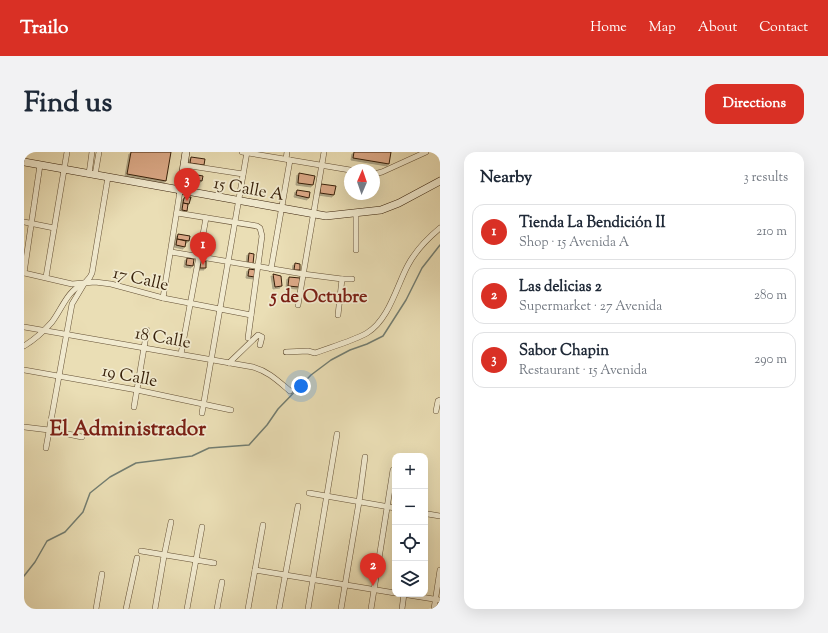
<!DOCTYPE html>
<html lang="en">
<head>
<meta charset="utf-8">
<style>
	:root { --surface:#fff; --page:#f2f2f3; --text:#1f2937; --muted:#747a83; --line:#e0e1e3; --accent:#d93025 }
	body { margin:0; font-family:"Sorts Mill Goudy",serif; background:var(--page); color:var(--text) }
	.controls { position:absolute; right:12px; bottom:12px; display:grid; overflow:hidden; border-radius:8px; box-shadow:0 4px 16px #0002 }
	.controls button { width:36px; height:36px; display:grid; place-items:center; padding:0; border:0; border-bottom:1px solid var(--line); background:var(--surface); color:var(--text); font:20px sans-serif }
	.compass { position:absolute; left:320px; top:12px; width:36px; height:36px; border-radius:50%; background:var(--surface); box-shadow:0 4px 16px #0002; rotate:2deg }
	.you { position:absolute; left:277px; top:234px; width:14px; height:14px; margin:-10px; border:3px solid #fff; border-radius:50%; background:#1a73e8; box-shadow:0 0 0 6px #1a73e833 }
	.badge { display:grid; place-items:center; width:26px; height:26px; border-radius:50%; background:var(--accent); color:#fff; font-size:13px; font-weight:700 }
	.pin { position:absolute; translate:-50% -33px; filter:drop-shadow(0 1px 2px #0008) }
	.pin::after { content:''; position:absolute; top:21px; width:14px; height:12px; background:inherit; clip-path:polygon(0 0,100% 0,50% 100%) }
	.list { margin:0; padding:0; list-style:none }
	h2 { display:flex; justify-content:space-between; align-items:center; height:52px; margin:0; padding:0 16px; font-size:17px }
	h2 small { font-size:13px; font-weight:400; color:var(--muted) }
	.list li { display:grid; grid-template-columns:26px 1fr auto; gap:12px; align-items:center; box-sizing:border-box; height:56px; margin:0 8px 8px; padding:0 8px; border:1px solid var(--line); border-radius:12px }
	.list b { display:block; font-size:15px; white-space:nowrap }
	.list p { margin:0; font-size:13px; white-space:nowrap; color:var(--muted) }
	.list em { font-size:13px; font-style:normal; color:var(--muted) }
	.icon { flex:none; width:22px; height:22px; fill:none; stroke:currentColor; stroke-width:2; stroke-linecap:round; stroke-linejoin:round }
	.map { position:relative; flex:none; width:416px; height:457px; overflow:hidden; border-radius:12px }
	header { display:flex; align-items:center; gap:24px; box-sizing:border-box; height:56px; padding:0 20px; background:var(--accent); color:#fff }
	header strong { font-size:19px }
	nav { display:flex; gap:22px; margin-inline-start:auto; font-size:14px }
	.intro { display:flex; align-items:center; justify-content:space-between; box-sizing:border-box; height:96px; padding:0 24px }
	h1 { margin:0; font-size:28px }
	.button { padding:10px 18px; border-radius:12px; background:var(--accent); color:#fff; font-size:14px; font-weight:700 }
	main { display:flex; gap:24px; padding:0 24px }
	aside { flex:1; background:var(--surface); border-radius:12px; box-shadow:0 4px 16px #0002 }
	.map>svg:first-child { display:block }
	.lines { fill:none; stroke-linecap:round; stroke-linejoin:round }
	.stream { stroke:#727d71; stroke-width:1.5 }
	.building { fill:#dca987; stroke:#361f09; filter:url(#shadow) }
	.street-casing { stroke:#634f34; stroke-width:6 }
	.secondary-casing { stroke:#361f09; stroke-width:8 }
	.street { stroke:#f1eacf; stroke-width:5 }
	.secondary { stroke:#f1eacf; stroke-width:7 }
	.labels { text-anchor:middle; stroke-width:3.5; stroke-linejoin:round; paint-order:stroke }
	.street-label { font-size:17px; fill:#361f09; stroke:#f1eacf }
	.neighbourhood-label { font-size:18px; font-weight:bold; fill:#7a1f14; stroke:#f1eacf }
	.district-label { font-size:21px; font-weight:bold; fill:#7a1f14; stroke:#f1eacf }
</style>
</head>
<body>
<header>
<strong>Trailo</strong>
<nav><a>Home</a><a>Map</a><a>About</a><a>Contact</a></nav>
</header>
<div class="intro"><h1>Find us</h1><a class="button">Directions</a></div>
<main>
<div class="map">
<svg width="416" height="457" viewBox="0 0 416 457">
	<defs>
		<filter id="shadow"><feDropShadow dx="-2" dy="2" stdDeviation="0" flood-color="#0004"/></filter>
	</defs>
	<rect width="100%" height="100%" fill="#eadeb5"/>
	<filter id="stains"><feTurbulence type="fractalNoise" baseFrequency=".005" numOctaves="4"/><feColorMatrix values="0 0 0 0 .2 0 0 0 0 .09 0 0 0 0 .02 0 0 0 .5 -.17"/></filter>
	<radialGradient id="worn" r=".72"><stop offset=".6" stop-color="#630" stop-opacity="0"/><stop offset="1" stop-color="#630" stop-opacity=".3"/></radialGradient>
	<g class="lines">
		<path class="stream" d="M0,424L11,410L23,389L41,380L59,360L66,341L86,325L112,311L168,304L185,296L225,293L243,273L254,257L287,223L307,208L326,198L343,192L359,184L382,148L398,116L416,93"/>
	</g>
	<g class="building">
		<path d="M107,0H147L142,29L103,22Z"/>
		<path d="M330,0H367L365,12L329,6Z"/>
		<path d="M167,5L181,7L180,13L166,11Z"/>
		<path d="M162,21L179,24L178,29L162,27Z"/>
		<path d="M275,21L291,24L289,33L274,31Z"/>
		<path d="M161,32L170,34L169,38L162,37Z"/>
		<path d="M297,32L312,34L310,43L296,41Z"/>
		<path d="M273,38L286,40L285,46L272,43Z"/>
		<path d="M162,45H167L165,52L159,51L160,46Z"/>
		<path d="M159,51L164,52L163,59L158,58Z"/>
		<path d="M154,82L166,84L165,89L153,87Z"/>
		<path d="M153,87L162,89L161,95L152,93Z"/>
		<path d="M225,101L230,102L229,112L224,111Z"/>
		<path d="M163,106L170,107L169,114L162,113Z"/>
		<path d="M177,109H182V116H176Z"/>
		<path d="M271,111L276,112V118H270Z"/>
		<path d="M225,117L232,118L231,125L224,124Z"/>
		<path d="M249,122L257,124L258,134L251,135Z"/>
		<path d="M265,125L276,126L275,135L264,134Z"/>
	</g>
	<g class="lines">
		<defs>
			<g id="street">
				<path d="M218,0L326,18"/>
				<path d="M262,7L263,0"/>
				<path d="M160,13L219,22"/>
				<path d="M65,22L68,0"/>
				<path d="M350,22L358,20L402,0"/>
				<path d="M71,23L75,0"/>
				<path d="M153,61L233,74L236,76L238,84L224,186"/>
				<path d="M0,70L30,76"/>
				<path d="M332,98V62"/>
				<path d="M147,100L279,122L318,127H328"/>
				<path d="M247,117L266,8"/>
				<path d="M0,121L48,132L71,130L87,132L139,146L227,163"/>
				<path d="M0,121L16,13"/>
				<path d="M22,125L43,0"/>
				<path d="M139,146L156,39"/>
				<path d="M274,153L300,0"/>
				<path d="M314,163L318,127"/>
				<path d="M0,175L229,215C244,219 254,229 266,239"/>
				<path d="M0,194C10,188 20,179 28,170C38,157 43,139 59,132"/>
				<path d="M262,200L284,199L291,201C307,195 329,189 343,181C365,168 373,133 384,113C392,98 404,86 416,76"/>
				<path d="M157,202L182,66"/>
				<path d="M205,211L234,183L238,185L236,193"/>
				<path d="M0,218L113,238L207,258"/>
				<path d="M110,255L123,178"/>
				<path d="M412,259L414,249L416,248"/>
				<path d="M178,261L223,0"/>
				<path d="M0,275L25,278L58,285"/>
				<path d="M22,296L48,152L60,132L66,125L68,121L84,25"/>
				<path d="M285,341L371,356"/>
				<path d="M404,362L416,364"/>
				<path d="M117,399L190,411"/>
				<path d="M231,418L371,441"/>
				<path d="M378,442L416,448"/>
				<path d="M72,457L78,422"/>
				<path d="M102,457L113,406"/>
				<path d="M131,457L140,404L147,370"/>
				<path d="M163,457L178,375"/>
				<path d="M193,457L198,430"/>
				<path d="M224,457L239,373"/>
				<path d="M255,457L274,354"/>
				<path d="M284,457L313,282"/>
				<path d="M317,457L335,350L341,305"/>
				<path d="M347,457L369,318"/>
				<path d="M378,457L380,442"/>
				<path d="M410,457L416,418"/>
			</g>
			<g id="secondary">
				<path d="M0,10L302,64L357,58L375,51L416,29"/>
				<path d="M156,39L162,0"/>
			</g>
		</defs>
		<use href="#street" class="street-casing"/>
		<use href="#secondary" class="secondary-casing"/>
		<use href="#street" class="street"/>
		<use href="#secondary" class="secondary"/>
	</g>
	<g class="labels">
		<g class="street-label">
			<text transform="translate(225 36) rotate(10)" y="6">15 Calle A</text>
			<text transform="translate(117 126) rotate(13)" y="6">17 Calle</text>
			<text transform="translate(139 185) rotate(10)" y="6">18 Calle</text>
			<text transform="translate(106 223) rotate(11)" y="6">19 Calle</text>
		</g>
		<g class="neighbourhood-label">
			<text x="295" y="150">5 de Octubre</text>
		</g>
		<g class="district-label">
			<text x="104" y="283">El Administrador</text>
		</g>
	</g>
	<rect width="100%" height="100%" filter="url(#stains)"/>
	<rect width="100%" height="100%" fill="url(#worn)"/>
</svg>
<div class="controls">
<button>+</button>
<button>−</button>
<button><svg class="icon" aria-label="locate" viewBox="0 0 24 24"><circle cx="12" cy="12" r="6"/><path d="M12 2v4M12 18v4M2 12h4M18 12h4"/></svg></button>
<button><svg class="icon" aria-label="layers" viewBox="0 0 24 24"><path d="M12 4l9 5-9 5-9-5zM3 14l9 5 9-5"/></svg></button>
</div>
<svg class="compass" viewBox="-18 -18 36 36"><path d="M0-13l5 13h-10z" fill="#e53935"/><path d="M0 13l5-13h-10z" fill="#747a83"/></svg>
<div class="you"></div>
<div class="pin badge" style="left:179px;top:113px">1</div>
<div class="pin badge" style="left:349px;top:434px">2</div>
<div class="pin badge" style="left:163px;top:49px">3</div>
</div>
<aside>
<h2>Nearby<small>3 results</small></h2>
<ul class="list">
<li><span class="badge">1</span><div><b>Tienda La Bendición II</b><p>Shop · 15 Avenida A</p></div><em>210 m</em></li>
<li><span class="badge">2</span><div><b>Las delicias 2</b><p>Supermarket · 27 Avenida</p></div><em>280 m</em></li>
<li><span class="badge">3</span><div><b>Sabor Chapin</b><p>Restaurant · 15 Avenida</p></div><em>290 m</em></li>
</ul>
</aside>
</main>
</body>
</html>
